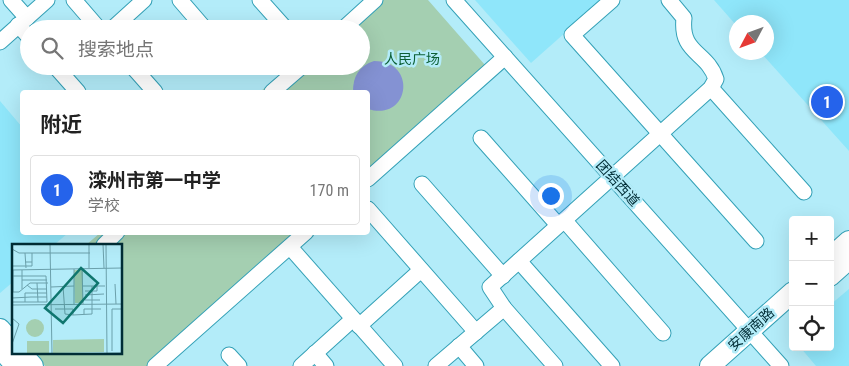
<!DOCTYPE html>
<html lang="zh">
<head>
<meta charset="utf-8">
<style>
	:root { --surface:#fff; --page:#f6f6f6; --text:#222; --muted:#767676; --line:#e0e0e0; --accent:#2563eb }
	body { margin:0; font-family:"Roboto Condensed","Noto Sans SC",sans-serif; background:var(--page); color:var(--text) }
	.controls { position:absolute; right:15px; bottom:15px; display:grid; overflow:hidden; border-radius:5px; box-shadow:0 5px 20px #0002 }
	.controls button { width:45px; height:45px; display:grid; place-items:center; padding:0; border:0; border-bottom:1px solid var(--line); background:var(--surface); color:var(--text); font:25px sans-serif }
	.compass { position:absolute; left:729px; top:15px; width:45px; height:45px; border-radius:50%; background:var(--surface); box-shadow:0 5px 20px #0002; rotate:229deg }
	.you { position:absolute; left:550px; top:195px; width:18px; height:18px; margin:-12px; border:4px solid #fff; border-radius:50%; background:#1a73e8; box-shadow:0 0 0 8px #1a73e833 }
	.badge { display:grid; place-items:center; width:32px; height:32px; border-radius:50%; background:var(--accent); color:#fff; font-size:16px; font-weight:700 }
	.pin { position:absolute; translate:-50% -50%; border:2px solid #fff; box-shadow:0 1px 5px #0006 }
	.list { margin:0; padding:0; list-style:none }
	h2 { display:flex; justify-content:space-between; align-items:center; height:65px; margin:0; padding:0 20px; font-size:21px }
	h2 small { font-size:16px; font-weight:400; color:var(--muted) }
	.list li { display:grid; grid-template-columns:32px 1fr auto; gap:15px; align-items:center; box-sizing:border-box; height:70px; margin:0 10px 10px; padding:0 10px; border:1px solid var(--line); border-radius:5px }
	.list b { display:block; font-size:19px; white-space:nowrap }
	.list p { margin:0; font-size:16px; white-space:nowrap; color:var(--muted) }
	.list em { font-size:16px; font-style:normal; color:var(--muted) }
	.icon { flex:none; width:28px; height:28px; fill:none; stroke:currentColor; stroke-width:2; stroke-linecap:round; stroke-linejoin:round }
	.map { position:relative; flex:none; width:849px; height:366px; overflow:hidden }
	.search { position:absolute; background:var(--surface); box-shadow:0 5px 20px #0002; left:20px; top:20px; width:350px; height:55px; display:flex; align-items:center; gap:12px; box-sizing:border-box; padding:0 18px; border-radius:28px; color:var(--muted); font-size:19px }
	.panel { position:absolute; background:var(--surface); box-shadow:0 5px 20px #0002; left:20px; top:90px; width:350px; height:145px; border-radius:5px }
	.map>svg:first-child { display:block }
	.built { fill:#8fe6fa }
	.green { fill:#a4cfb1 }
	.water { fill:#8492d3 }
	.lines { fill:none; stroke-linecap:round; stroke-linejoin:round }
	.minor-casing { stroke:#34a1b7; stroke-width:17 }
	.major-casing { stroke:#34a1b7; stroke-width:22 }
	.minor { stroke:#fff; stroke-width:15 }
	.major { stroke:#fff; stroke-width:20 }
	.labels { text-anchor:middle; stroke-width:5; stroke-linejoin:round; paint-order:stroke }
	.park-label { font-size:14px; fill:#0c5f35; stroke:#b3ecf9 }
	.street-label { font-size:14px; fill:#002d36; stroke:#b3ecf9 }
	.inset-road { fill:none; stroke:#6ba0ab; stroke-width:1 }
	.view { fill:#0f766e; fill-opacity:0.15; stroke:#0f766e; stroke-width:2.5 }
	.inset-edge { fill:none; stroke:#002d36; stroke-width:2.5 }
</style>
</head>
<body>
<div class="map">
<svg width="849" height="366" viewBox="0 0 849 366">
	<rect width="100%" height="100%" fill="#b3ecf9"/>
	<g class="built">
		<path d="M475,0H602L531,63Z"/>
		<path d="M714,0H849V151L761,53L766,52V22H736V25Z"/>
		<path d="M0,101L22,127V232L68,233L54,245H14V281L0,293Z"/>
		<path d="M849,289V366H816L800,347H830V305Z"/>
	</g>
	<g class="green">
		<path d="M366,0H428L485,65L368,170V92H260L290,66H361V29H333Z"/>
		<path d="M100,233H298L148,366H45L33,352H121V245H86Z"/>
	</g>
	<path class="water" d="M374,61C418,61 410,122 368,109V92H353C353,76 359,66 374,61Z"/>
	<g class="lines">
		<defs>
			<g id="minor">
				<path d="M11,0L27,18"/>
				<path d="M74,0L99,29"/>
				<path d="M180,0L205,29"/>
				<path d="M260,0L285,28"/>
				<path d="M454,0L781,366"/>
				<path d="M612,0L572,35L756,241"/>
				<path d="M18,25L29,37"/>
				<path d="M112,29L144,0"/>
				<path d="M343,29L375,0"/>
				<path d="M0,42L47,0"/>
				<path d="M55,66L78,92"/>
				<path d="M132,66L155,92"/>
				<path d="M711,88L804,192"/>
				<path d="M272,92L302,66"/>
				<path d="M481,138L558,225"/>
				<path d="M368,179L505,57"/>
				<path d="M422,184L503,276"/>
				<path d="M368,209L476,332"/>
				<path d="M565,221L663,333"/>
				<path d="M104,245L117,232"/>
				<path d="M290,247L395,366"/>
				<path d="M519,261L612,366"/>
				<path d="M359,326L421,270"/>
				<path d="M459,346L476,366"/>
				<path d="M315,353L326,366"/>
				<path d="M229,355L239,366"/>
				<path d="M155,366L306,232"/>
				<path d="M301,366L353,319"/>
				<path d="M436,366L504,308"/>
				<path d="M555,366L504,308L490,287L711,88L716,79C707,51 680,54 684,18L669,0"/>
			</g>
			<g id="major">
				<path d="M830,258L849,241"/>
				<path d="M830,276L849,259"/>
				<path d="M0,329L14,345"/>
				<path d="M0,348L16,366"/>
				<path d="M20,352L33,366"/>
				<path d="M710,366L793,292"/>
			</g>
		</defs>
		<use href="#minor" class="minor-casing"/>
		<use href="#major" class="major-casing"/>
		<use href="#minor" class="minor"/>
		<use href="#major" class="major"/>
	</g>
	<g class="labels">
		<g class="park-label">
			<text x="412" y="64">人民广场</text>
		</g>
		<g class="street-label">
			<text transform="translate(618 183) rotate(48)" y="5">团结西道</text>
			<text transform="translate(751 329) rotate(-42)" y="5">安康南路</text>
		</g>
	</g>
	<g transform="translate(12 244)">
		<rect width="110" height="110" fill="#b3ecf9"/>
		<path d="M62,26H71V59H63ZM14 84a9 9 0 1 1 18 0a9 9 0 1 1-18 0ZM92,95V108L41,109V96ZM15,97H37V109H15Z" fill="#a4cfb1"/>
		<path class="inset-road" d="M38,0L40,110M77,0V24M91,0L92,24M94,0L95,110M0,5L7,9H78M13,9L14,24M13,18H20V9M0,22H20V18M62,25V61M70,25L71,60M0,26L110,24M1,26V48M10,26V45M0,32H34L35,58H0M10,36H35M25,39L26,58M103,40L104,60M15,41L20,45H35M51,42L53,70L61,71L80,70V42M70,42H93M39,43L62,42M73,47H85V42M0,48H7L18,39H36M73,51L92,50M19,53H35M0,54L19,53M73,56H88M13,58V49H35M0,61L110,60M43,65H61V71M72,70V65H89M0,74L7,80L0,100M100,107V65H110M49,110L110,109"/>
		<path class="view" d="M69,24L86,39L51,79L33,64Z"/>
		<rect width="110" height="110" class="inset-edge"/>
	</g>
</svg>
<div class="controls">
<button>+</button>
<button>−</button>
<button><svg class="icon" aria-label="locate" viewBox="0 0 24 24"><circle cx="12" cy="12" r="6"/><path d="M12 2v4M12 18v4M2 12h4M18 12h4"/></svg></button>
</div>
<svg class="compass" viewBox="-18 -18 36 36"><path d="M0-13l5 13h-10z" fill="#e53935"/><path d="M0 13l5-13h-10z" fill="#767676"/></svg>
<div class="you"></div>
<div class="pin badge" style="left:827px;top:102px">1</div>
<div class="search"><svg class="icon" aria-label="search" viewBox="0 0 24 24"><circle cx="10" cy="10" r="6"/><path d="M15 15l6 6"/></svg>搜索地点</div>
<section class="panel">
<h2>附近<small></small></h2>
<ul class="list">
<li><span class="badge">1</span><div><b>滦州市第一中学</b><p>学校</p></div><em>170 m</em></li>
</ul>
</section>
</div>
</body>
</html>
